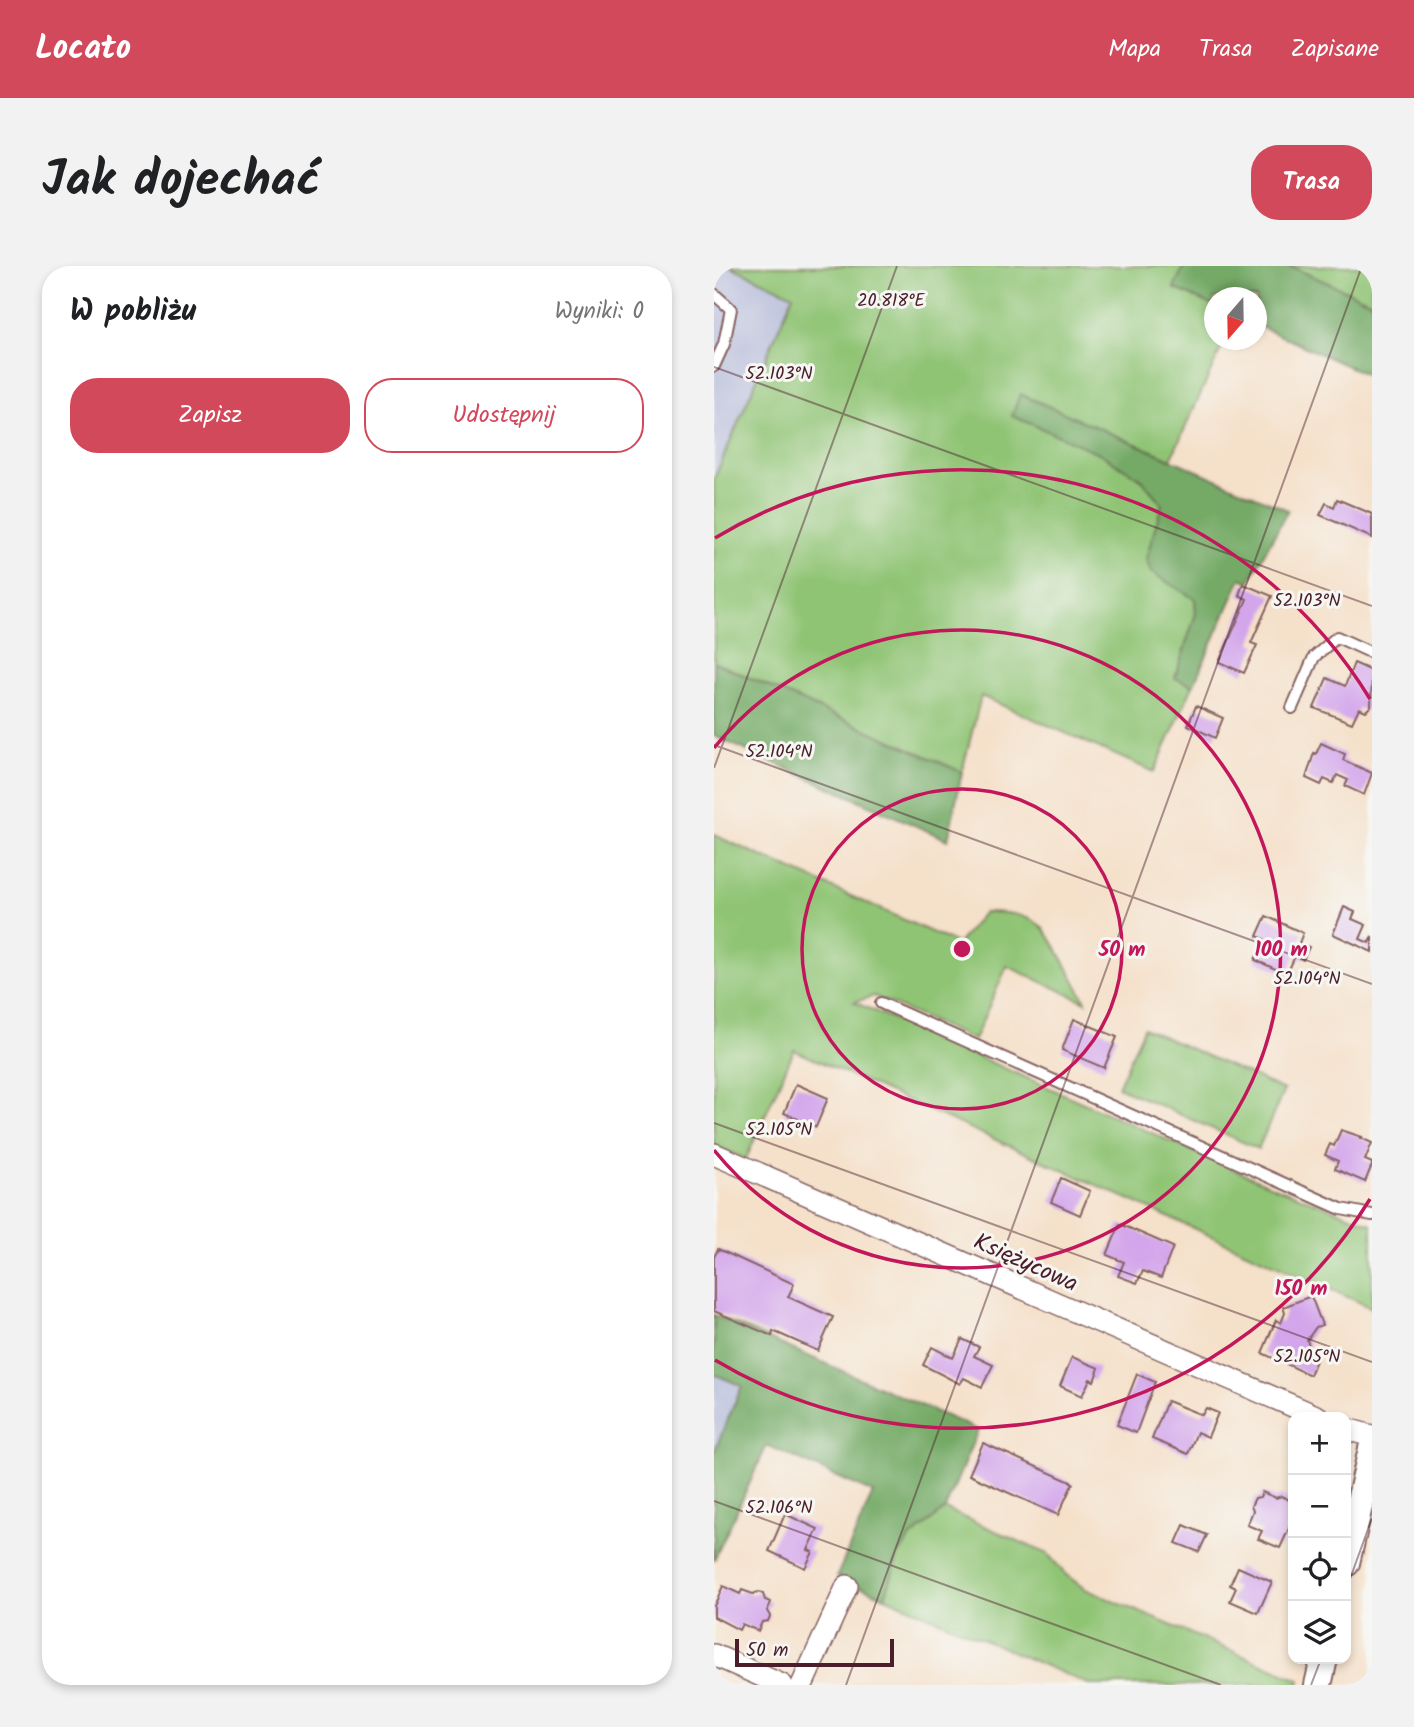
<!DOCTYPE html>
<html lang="pl">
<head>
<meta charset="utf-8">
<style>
	:root { --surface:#fff; --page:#f2f2f2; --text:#202124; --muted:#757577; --line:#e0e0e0; --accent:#d1495b }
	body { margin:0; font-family:Kalam,sans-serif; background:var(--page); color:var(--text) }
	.controls { position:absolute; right:21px; bottom:21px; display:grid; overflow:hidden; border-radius:14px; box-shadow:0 4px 10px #0003 }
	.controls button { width:63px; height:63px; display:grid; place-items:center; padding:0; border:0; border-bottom:2px solid var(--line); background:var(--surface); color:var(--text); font:35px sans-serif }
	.compass { position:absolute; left:490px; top:21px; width:63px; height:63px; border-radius:50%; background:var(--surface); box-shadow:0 4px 10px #0003; rotate:200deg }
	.scale { position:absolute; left:21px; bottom:18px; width:159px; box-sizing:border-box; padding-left:7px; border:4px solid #4a1f2b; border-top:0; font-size:19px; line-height:24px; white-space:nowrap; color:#4a1f2b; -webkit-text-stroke:5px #f6f6f2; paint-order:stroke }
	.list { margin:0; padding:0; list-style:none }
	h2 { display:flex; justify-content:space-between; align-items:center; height:91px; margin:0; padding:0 28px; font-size:30px }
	h2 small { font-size:23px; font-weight:400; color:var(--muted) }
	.actions { display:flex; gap:14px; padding:21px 28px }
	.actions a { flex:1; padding:16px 0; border:2px solid var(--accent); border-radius:28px; text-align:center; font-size:24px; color:var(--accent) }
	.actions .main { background:var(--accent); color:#fff }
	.icon { flex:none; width:38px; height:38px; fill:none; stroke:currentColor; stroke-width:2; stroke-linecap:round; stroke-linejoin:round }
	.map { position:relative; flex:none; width:658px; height:1419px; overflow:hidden; border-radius:28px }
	header { display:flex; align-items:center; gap:42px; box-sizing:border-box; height:98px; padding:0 35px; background:var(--accent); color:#fff }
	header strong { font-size:33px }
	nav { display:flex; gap:38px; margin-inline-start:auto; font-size:24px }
	.intro { display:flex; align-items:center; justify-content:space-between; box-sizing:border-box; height:168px; padding:0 42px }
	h1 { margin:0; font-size:49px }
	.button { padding:18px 32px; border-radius:28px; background:var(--accent); color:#fff; font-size:24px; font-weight:700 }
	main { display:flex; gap:42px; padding:0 42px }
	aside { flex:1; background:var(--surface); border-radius:28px; box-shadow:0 4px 10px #0003 }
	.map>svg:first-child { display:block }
	.industrial { fill:#bec3dd }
	.green { fill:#90c475; stroke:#6d7250; stroke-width:2 }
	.forest { fill:#74aa66; stroke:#5f6448; stroke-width:2 }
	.building { fill:#d3a5eb }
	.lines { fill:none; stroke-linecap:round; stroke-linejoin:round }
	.service-casing { stroke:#866362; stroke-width:14 }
	.minor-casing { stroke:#866362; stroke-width:24 }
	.tertiary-casing { stroke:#866362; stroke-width:30 }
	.service { stroke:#fff; stroke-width:10 }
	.minor { stroke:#fff; stroke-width:21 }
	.tertiary { stroke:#fff; stroke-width:26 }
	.ticks { fill:none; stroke:#4a1f2b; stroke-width:2; stroke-opacity:0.45 }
	.ring { fill:none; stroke:#c2185b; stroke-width:3.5 }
	.labels { text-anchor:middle; stroke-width:6; stroke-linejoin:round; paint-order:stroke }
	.street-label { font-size:24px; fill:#4a1f2b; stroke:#f6f6f2 }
	.ticks-label { font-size:18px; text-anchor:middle; fill:#4a1f2b; stroke:#f6f6f2; stroke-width:6; stroke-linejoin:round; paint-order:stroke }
	.centre { fill:#c2185b; stroke:#f6f6f2; stroke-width:3.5 }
	.ring-label { font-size:21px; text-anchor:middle; font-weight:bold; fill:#c2185b; stroke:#f6f6f2; stroke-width:6; stroke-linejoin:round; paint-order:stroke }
</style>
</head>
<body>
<header>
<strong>Locato</strong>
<nav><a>Mapa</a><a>Trasa</a><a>Zapisane</a></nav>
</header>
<div class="intro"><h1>Jak dojechać</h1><a class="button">Trasa</a></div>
<main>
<aside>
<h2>W pobliżu<small>Wyniki: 0</small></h2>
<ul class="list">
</ul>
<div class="actions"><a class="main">Zapisz</a><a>Udostępnij</a></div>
</aside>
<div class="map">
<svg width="658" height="1419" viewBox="0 0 658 1419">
	<rect width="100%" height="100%" fill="#f6f6f2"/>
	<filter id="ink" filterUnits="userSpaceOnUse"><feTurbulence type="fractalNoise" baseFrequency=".0143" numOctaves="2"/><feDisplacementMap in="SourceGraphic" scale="14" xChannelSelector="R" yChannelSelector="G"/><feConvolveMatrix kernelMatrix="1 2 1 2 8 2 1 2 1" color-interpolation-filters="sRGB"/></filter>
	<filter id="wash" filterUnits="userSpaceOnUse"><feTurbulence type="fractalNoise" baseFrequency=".00686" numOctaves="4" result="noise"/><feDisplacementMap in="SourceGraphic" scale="28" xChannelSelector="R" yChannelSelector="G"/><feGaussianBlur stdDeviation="1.57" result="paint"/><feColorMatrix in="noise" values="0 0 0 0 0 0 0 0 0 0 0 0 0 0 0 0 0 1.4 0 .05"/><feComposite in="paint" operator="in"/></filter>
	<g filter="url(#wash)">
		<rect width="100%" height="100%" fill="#f5e0c9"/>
		<g class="industrial">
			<path d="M0,0H16L80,28L0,213Z"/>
			<path d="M0,1108L28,1120L0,1186Z"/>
		</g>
		<g class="green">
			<path d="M16,0H470L460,22L500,40V74H511L457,193L306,128L299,150L385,187L427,213L448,238L432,293L437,306L481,333L482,347L461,412L479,420L440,506L267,430L248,506L0,396V213L79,29Z"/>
			<path d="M575,0H658V36Z"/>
			<path d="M0,569L244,678L270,646C289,646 311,647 327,660C338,670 363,720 372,736L293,700L260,774L160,730L140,736L558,920L658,958V1042L80,784L32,893L0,879Z"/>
			<path d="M430,762L570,824L544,883L404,821Z"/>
			<path d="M231,1243L334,1288L351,1308L371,1323L586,1414L585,1419H376L171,1331L184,1290L194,1274Z"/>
		</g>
		<g class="forest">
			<path d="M470,0H575L658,36V111L543,59L542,32H500V40L460,22Z"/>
			<path d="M306,128L574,244L535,316L527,312L479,420L461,412L482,347L481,333L437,306L432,293L448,238L427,213L385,187L298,150Z"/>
			<path d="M0,396L248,506L234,574L0,470Z"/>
			<path d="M0,1049L264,1164L231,1243L194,1274L184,1290L171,1331L123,1310L159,1227L53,1179L0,1294V1186L28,1120L0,1108Z"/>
		</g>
		<g id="blocks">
			<g class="building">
				<path d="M623,233L658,248V272L606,249L612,237L620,241Z"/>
				<path d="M529,318L558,330L537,377L543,379L530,407L505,396L533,333L525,329Z"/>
				<path d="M640,397L658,405L657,440L652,445L645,442L638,457L600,442L613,412L631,420Z"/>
				<path d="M482,440L509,452L501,472L474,459Z"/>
				<path d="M607,477L631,488L629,494L658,507L650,529L631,520L634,514L623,509L619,517L610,513L607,519L592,512L600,487L602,488Z"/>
				<path d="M630,641L641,646L638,653L652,659L646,673L655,677L658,670V686L619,668Z"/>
				<path d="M552,650L589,667L585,677L595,681L589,694L581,690L573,708L541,694L550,673L543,670Z"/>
				<path d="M360,753L403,771L390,802L348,784Z"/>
				<path d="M82,818L114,832L102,861L70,847Z"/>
				<path d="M627,864L648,871L647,872L658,877L651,894L658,897V899L651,916L621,903L624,895L611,889L616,878L620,880Z"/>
				<path d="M347,912L376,925L366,949L337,936Z"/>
				<path d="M406,958L459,981L447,1012L429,1005L423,1017L404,1010L410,996L393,989Z"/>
				<path d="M4,983L80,1018L74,1031L119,1051L104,1085L59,1065L58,1070L0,1045V991Z"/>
				<path d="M597,1030L608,1059L602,1061L593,1074L595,1080L590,1087L603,1092L596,1109L548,1087L562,1054L567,1057L571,1047L569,1041Z"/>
				<path d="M248,1073L265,1081L260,1090L279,1099L268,1121L250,1112L246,1118L209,1099L218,1081L239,1092Z"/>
				<path d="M358,1091L385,1102L380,1115L376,1113L368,1130L346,1120Z"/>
				<path d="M423,1108L441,1116L422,1167L403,1159Z"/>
				<path d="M453,1135L488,1149L492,1142L504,1147L494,1171L483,1166L474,1188L438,1173Z"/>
				<path d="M269,1177L359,1217L344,1249L255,1209Z"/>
				<path d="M548,1226L562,1232L567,1230L574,1233L579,1239V1259L577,1258L566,1282L544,1273L548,1265L533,1259L539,1245L537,1240L541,1232L546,1231Z"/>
				<path d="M71,1248L104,1263L94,1284L99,1286L91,1302L55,1285Z"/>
				<path d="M470,1259L493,1269L485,1286L462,1277Z"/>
				<path d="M524,1301L558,1316L544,1347L516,1335L522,1322L516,1319Z"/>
				<path d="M9,1320L26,1328L28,1324L39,1328L44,1326L49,1328L51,1334L57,1336L53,1345L56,1350L54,1355L48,1356L44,1365L28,1358L25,1364L0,1351V1340Z"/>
			</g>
		</g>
	</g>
	<g filter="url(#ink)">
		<use href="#blocks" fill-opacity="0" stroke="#866362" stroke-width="2"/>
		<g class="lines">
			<defs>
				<g id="service">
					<path d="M0,28L17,43L10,78L0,100"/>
					<path d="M578,442L600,391L623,371L658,387"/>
					<path d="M167,737L627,943L658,949"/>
				</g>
				<g id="minor">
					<path d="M0,888L604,1151"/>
					<path d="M632,1163L658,1170"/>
					<path d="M0,1389L68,1419"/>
					<path d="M88,1419L133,1320"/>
				</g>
				<g id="tertiary">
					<path d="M632,1297L658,1183"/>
					<path d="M604,1419L610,1393"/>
				</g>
			</defs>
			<use href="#service" class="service-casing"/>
			<use href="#minor" class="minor-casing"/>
			<use href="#tertiary" class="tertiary-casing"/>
			<use href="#service" class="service"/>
			<use href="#minor" class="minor"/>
			<use href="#tertiary" class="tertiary"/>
		</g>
	</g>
	<path class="ticks" d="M0,101L658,340M0,479L658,718M0,502L183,0M0,857L658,1096M0,1235L507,1419M632,1324L658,1252M132,1419L648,0M597,1419L607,1393"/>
	<g class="ring">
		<circle cx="248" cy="683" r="160"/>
		<path d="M0 482A319 319 0 1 1 0 884"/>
		<path d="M656 933A479 479 0 0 1 1 1094M1 272A479 479 0 0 1 656 433"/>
	</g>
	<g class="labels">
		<g class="street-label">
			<text transform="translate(312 996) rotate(24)" y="8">Księżycowa</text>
		</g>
	</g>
	<g class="ticks-label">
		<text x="177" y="40">20.818°E</text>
		<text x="65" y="113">52.103°N</text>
		<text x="593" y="340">52.103°N</text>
		<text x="65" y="491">52.104°N</text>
		<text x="593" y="718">52.104°N</text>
		<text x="65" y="869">52.105°N</text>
		<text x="593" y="1096">52.105°N</text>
		<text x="65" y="1247">52.106°N</text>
	</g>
	<circle cx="248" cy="683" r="10" class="centre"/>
	<g class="ring-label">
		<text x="408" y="690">50 m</text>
		<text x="567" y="690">100 m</text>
		<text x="587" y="1029">150 m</text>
	</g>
</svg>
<div class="controls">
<button>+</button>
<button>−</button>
<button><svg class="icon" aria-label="locate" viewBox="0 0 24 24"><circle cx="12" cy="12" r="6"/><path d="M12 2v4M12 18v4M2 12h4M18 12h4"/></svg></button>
<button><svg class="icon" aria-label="layers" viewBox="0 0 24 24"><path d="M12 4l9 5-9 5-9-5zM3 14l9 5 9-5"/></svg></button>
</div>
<svg class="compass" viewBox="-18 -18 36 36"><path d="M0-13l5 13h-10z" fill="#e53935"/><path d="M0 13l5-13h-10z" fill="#757577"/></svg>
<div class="scale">50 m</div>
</div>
</main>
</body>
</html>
